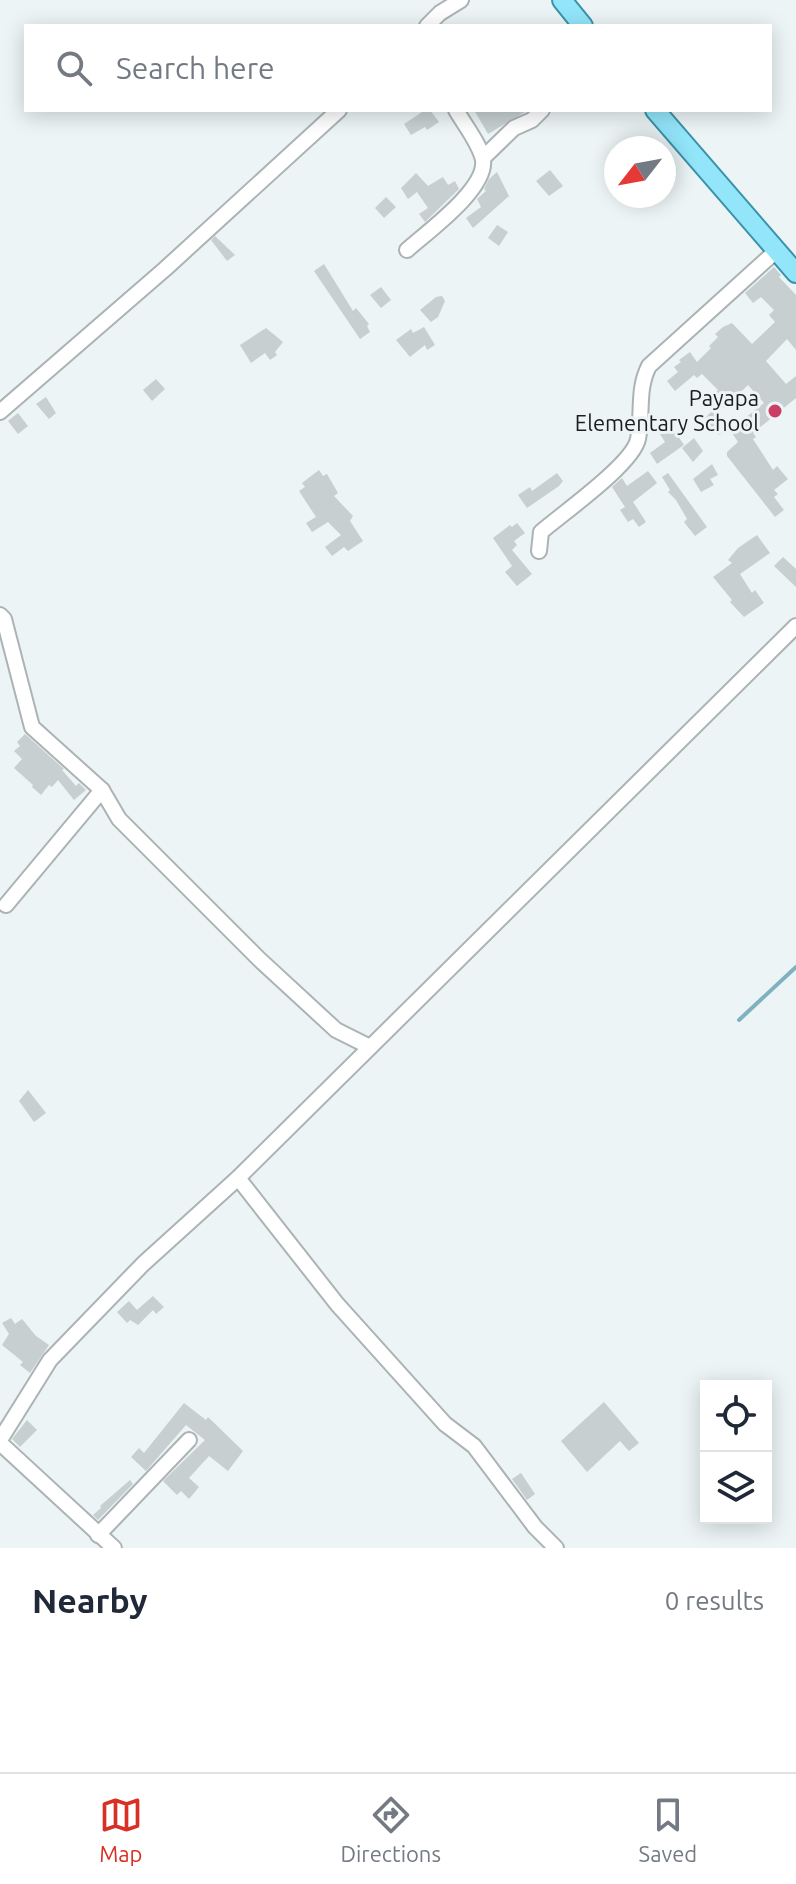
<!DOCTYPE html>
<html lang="en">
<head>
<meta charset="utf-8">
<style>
	:root { --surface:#fff; --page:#f6f6f7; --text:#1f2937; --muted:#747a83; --line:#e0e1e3; --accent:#d93025 }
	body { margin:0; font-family:Ubuntu,sans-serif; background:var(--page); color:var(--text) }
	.controls { position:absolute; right:24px; bottom:24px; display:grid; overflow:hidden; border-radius:0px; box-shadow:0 4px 20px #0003 }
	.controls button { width:72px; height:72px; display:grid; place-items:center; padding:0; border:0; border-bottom:2px solid var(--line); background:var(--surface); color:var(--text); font:40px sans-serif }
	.compass { position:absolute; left:604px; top:136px; width:72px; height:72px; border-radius:50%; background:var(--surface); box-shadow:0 4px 20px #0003; rotate:239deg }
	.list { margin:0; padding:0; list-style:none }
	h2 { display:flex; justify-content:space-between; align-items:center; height:104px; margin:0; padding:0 32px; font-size:34px }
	h2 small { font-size:26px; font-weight:400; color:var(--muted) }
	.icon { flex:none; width:44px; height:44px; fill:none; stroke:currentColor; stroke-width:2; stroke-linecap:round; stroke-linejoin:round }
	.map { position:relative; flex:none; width:796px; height:1548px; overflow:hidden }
	.search { position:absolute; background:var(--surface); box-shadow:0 4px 20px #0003; left:24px; right:24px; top:24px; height:88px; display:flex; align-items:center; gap:20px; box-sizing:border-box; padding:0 28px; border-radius:0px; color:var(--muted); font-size:30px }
	.sheet { height:224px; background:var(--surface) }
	nav { display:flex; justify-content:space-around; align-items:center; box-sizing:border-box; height:112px; border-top:2px solid var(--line); background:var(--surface); font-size:22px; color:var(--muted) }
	nav a { display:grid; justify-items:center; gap:4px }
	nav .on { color:var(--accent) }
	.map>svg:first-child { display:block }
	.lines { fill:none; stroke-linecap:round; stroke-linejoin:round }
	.stream { stroke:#80b1c0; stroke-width:4 }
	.building { fill:#c7cfd1 }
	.minor-casing { stroke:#acb3b5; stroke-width:18 }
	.major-casing { stroke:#3a93aa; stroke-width:22 }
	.minor { stroke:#fff; stroke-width:14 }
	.major { stroke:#93e5fa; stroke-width:18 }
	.poi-dot { fill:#cc3d65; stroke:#ecf4f6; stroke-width:3 }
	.labels { text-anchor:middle; stroke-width:6; stroke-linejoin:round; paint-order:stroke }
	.poi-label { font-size:22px; fill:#1b1d1e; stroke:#ecf4f6; text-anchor:end }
</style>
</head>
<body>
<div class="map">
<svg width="796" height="1548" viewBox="0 0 796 1548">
	<rect width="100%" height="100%" fill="#ecf4f6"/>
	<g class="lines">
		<path class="stream" d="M739,1020L796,967"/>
	</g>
	<g class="building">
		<path d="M425,110H430L439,122L427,130L425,127L411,135L404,124Z"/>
		<path d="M474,110H528L488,134Z"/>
		<path d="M550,170L563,186L549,196L536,181Z"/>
		<path d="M497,172L509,196L473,228L466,218L481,207L477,199L486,191L484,189L489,179Z"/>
		<path d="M416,173L428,186L443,177L448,185L455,181L459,189L425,222L419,214L428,208L417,192L408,199L401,188Z"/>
		<path d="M386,197L396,207L384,218L375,208Z"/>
		<path d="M497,225L508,232L499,246L488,238Z"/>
		<path d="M215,236L235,255L227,261L211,240Z"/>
		<path d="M324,264L353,311L356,308L369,324L367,326L370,332L360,339L314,271Z"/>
		<path d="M774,267L781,275L779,277L796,295V350L787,339L766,361L786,384L796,376V398L753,433L756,437L753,439L773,470L777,466L788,479L774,490L778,494L774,497L784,510L775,517L727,456V452L738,442L730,430L764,403L748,385L724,408L712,395L718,390L702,374L697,378L694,375L675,391L667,381L678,372L674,367L681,362L679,360L690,352L697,362L711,348L709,346L718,337L715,334L723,327L732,323L752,344L775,322L769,315L774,310L761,297L753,303L745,293Z"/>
		<path d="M381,287L391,300L381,308L370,295Z"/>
		<path d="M442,296L445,301L438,317L431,322L420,310L436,297Z"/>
		<path d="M424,327L435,345L427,350L425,345L410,357L396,340L411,329L413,333Z"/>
		<path d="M266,328L283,342L275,352L277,355L270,360L265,353L251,363L240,345Z"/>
		<path d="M156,379L165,389L152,401L143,390Z"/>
		<path d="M46,397L56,413L49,419L36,404Z"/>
		<path d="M714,409L729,425L719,435L704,419Z"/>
		<path d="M18,413L28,426L18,434L8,421Z"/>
		<path d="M672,427L684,445L657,464L650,453L665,442L660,434Z"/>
		<path d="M694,438L703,451L693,462L682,448Z"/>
		<path d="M712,464L718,475L710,479L714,485L701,492L693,479Z"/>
		<path d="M319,470L323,476L327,474L338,493L334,496L353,516L350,521L363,541L348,551L344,547L332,556L325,547L341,535L328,522L312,532L306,523L316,517L299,491L305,487L302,483Z"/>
		<path d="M648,471L657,483L633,502L646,522L639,527L633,519L628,522L620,510L625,507L612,487L622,478L627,486Z"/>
		<path d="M557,473L563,481L559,486L527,508L518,495L530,487L532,491Z"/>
		<path d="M668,473L707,527L695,536L684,522L687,519L676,500L668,492L670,490L662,477Z"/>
		<path d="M517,523L525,533L514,541L517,545L512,550L532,574L517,586L505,572L512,566L493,538L510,525L512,527Z"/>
		<path d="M757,535L770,553L740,574L752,593L755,590L764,603L744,617L730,602L732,600L713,577L732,563L728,560L738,548Z"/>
		<path d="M783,557L796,569V587L774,566Z"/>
		<path d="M25,734L64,769L62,770L76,786L79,783L86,790L74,800L58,780L52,787L49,785L41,795L32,787L33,785L14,768L22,759L14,751L20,746L17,742Z"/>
		<path d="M28,1090L46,1113L34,1122L19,1101Z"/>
		<path d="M153,1296L164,1307L156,1314L153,1310L138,1325L130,1320L127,1323L117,1312L129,1301L137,1310Z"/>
		<path d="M11,1318L15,1324L22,1319L36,1336L49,1345L30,1373L20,1365L23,1362L2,1345L9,1334L2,1323Z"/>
		<path d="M604,1402L639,1443L629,1451L620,1441L587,1472L561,1441Z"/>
		<path d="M184,1403L206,1420L208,1417L243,1451L228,1471L209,1456L189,1478L199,1487L189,1499L181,1491L177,1495L163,1481L205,1440L186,1425L146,1471L131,1457L139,1448L144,1453Z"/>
		<path d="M27,1420L37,1430L20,1447L12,1439Z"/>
		<path d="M521,1473L535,1494L527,1500L512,1479Z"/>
		<path d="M130,1480L133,1484L98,1520L93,1515L101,1508L100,1506Z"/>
	</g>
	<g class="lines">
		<defs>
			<g id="minor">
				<path d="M427,26L440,13L461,0"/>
				<path d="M483,158L514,128L532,120L542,110"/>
				<path d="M407,250C427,232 487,189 483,160C480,144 464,124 456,110"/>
				<path d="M0,412L165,269L339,110"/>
				<path d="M539,551L541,532C563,513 633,464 638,439C643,413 637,389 649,366L776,251"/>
				<path d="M0,615L4,619L32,727L102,790L119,819L259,959L336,1030L370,1047"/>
				<path d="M6,905L102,790"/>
				<path d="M238,1178L337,1304L445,1424L474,1446L535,1527L556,1548"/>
				<path d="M0,1440L50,1360L143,1264L238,1178L796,626"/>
				<path d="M0,1443L114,1548"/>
				<path d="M98,1535L189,1440"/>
			</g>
			<g id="major">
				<path d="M562,0L583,26"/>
				<path d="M655,110L796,273"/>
			</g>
		</defs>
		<use href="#minor" class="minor-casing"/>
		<use href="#major" class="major-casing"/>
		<use href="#minor" class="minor"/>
		<use href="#major" class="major"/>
	</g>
	<circle class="poi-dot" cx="775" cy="411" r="8"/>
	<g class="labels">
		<g class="poi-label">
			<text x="759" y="406">Payapa<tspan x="759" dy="25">Elementary School</tspan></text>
		</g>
	</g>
</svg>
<div class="controls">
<button><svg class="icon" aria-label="locate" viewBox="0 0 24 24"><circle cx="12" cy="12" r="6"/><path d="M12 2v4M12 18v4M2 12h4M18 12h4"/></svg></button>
<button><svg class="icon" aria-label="layers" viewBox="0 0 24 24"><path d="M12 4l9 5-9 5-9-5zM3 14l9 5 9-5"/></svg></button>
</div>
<svg class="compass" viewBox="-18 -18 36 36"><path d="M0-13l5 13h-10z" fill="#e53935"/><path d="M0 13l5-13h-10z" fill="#747a83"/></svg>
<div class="search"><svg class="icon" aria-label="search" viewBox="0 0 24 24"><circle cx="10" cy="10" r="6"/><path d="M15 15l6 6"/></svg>Search here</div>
</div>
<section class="sheet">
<h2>Nearby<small>0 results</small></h2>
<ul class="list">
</ul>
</section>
<nav>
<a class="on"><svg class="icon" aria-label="map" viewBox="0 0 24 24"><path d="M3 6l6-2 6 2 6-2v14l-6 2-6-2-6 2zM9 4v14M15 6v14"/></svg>Map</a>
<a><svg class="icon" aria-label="directions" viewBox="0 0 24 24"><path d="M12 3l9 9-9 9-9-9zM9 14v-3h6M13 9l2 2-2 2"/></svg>Directions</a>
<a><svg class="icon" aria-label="saved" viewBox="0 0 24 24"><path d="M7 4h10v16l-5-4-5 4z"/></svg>Saved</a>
</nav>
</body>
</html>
